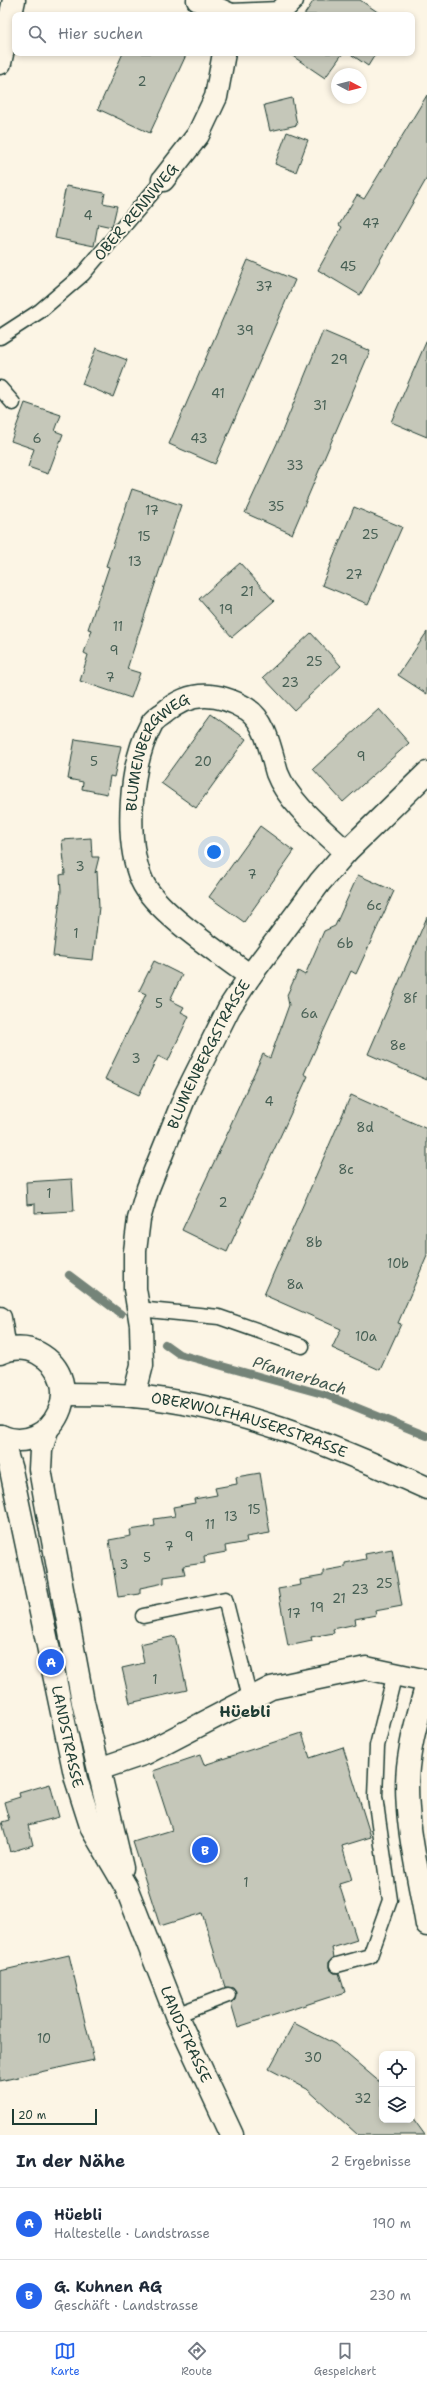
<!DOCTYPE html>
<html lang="de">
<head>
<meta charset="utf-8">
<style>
	:root { --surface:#fff; --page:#f6f6f7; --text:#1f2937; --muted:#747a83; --line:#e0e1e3; --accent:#2563eb }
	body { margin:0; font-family:"Shantell Sans",sans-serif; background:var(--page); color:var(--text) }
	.controls { position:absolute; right:12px; bottom:12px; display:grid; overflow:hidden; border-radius:8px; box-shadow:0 2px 6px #0003 }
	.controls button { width:36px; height:36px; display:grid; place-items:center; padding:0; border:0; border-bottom:1px solid var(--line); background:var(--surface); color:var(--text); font:20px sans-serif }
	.compass { position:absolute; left:331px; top:68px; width:36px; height:36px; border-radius:50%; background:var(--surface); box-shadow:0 2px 6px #0003; rotate:97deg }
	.scale { position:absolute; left:12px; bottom:10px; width:85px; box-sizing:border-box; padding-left:4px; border:2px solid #1f3d34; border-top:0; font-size:11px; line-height:14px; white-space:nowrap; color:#1f3d34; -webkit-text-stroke:3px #fcf5e5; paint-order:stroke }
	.you { position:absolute; left:214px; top:852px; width:14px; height:14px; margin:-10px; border:3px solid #fff; border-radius:50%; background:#1a73e8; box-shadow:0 0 0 6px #1a73e833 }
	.badge { display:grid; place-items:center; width:26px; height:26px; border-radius:50%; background:var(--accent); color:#fff; font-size:13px; font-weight:700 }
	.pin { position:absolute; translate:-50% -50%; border:2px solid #fff; box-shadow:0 1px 4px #0006 }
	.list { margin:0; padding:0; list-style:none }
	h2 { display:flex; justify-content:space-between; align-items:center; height:52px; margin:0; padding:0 16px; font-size:17px }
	h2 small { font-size:13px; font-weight:400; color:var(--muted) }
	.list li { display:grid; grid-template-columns:26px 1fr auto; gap:12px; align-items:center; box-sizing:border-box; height:72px; padding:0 16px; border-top:1px solid var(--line) }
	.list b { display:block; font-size:15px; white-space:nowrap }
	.list p { margin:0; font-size:13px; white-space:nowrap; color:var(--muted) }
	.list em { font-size:13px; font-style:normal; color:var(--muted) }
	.icon { flex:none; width:22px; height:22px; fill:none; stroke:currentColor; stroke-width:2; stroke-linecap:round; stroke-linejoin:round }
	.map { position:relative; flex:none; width:427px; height:2135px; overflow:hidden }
	.search { position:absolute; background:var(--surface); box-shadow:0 2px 6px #0003; left:12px; right:12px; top:12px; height:44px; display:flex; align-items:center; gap:10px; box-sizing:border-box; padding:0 14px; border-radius:8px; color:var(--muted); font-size:15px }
	.sheet { height:196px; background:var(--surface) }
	nav { display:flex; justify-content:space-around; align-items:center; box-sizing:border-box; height:56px; border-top:1px solid var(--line); background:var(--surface); font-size:11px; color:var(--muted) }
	nav a { display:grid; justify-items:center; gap:2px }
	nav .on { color:var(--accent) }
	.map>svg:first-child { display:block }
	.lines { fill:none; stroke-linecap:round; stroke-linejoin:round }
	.stream { stroke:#758479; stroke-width:8 }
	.building { fill:#c5c7b9; stroke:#1f3d34 }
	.service-casing { stroke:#1f3d34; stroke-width:17 }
	.minor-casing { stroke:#1f3d34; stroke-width:25 }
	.secondary-casing { stroke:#1f3d34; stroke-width:25 }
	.service { stroke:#fcf5e5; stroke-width:14 }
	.minor { stroke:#fcf5e5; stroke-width:22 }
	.secondary { stroke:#fcf5e5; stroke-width:22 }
	.labels { text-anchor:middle; stroke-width:4; stroke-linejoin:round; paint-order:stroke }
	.number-label { font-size:13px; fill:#486055 }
	.street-label { font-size:15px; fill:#1f3d34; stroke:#fcf5e5 }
	.water-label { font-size:16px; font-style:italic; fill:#435a51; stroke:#fcf5e5 }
	.neighbourhood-label { font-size:16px; font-weight:bold; fill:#1f3d34; stroke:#fcf5e5 }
</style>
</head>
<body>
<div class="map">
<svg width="427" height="2135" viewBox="0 0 427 2135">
	<rect width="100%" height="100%" fill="#fcf5e5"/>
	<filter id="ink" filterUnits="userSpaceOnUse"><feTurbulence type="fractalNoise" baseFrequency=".025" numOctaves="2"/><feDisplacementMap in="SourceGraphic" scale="8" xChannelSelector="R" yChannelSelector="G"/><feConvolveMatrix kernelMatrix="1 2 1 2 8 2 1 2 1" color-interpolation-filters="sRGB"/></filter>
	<g filter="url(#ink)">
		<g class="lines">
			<g class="stream">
				<path d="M69,1275L121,1314"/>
				<path d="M165,1344L179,1354L326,1395L427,1436"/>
			</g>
		</g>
		<g class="building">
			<path d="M314,0H360L382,15H304Z"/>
			<path d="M123,53H187L150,133L98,109Z"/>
			<path d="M288,53H343L325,78Z"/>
			<path d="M349,53H376L368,66Z"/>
			<path d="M427,95V178L360,295L318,270L342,227L339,225L357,195L364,199Z"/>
			<path d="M292,98L297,125L270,131L264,105Z"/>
			<path d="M287,132L308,140L296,172L275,164Z"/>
			<path d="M66,186L105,193L103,203L117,206L112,227L98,224L94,246L55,238Z"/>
			<path d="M248,260L295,280L215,464L169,444Z"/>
			<path d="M323,331L370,351L292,534L245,513L279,439Z"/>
			<path d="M427,340V437L391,422Z"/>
			<path d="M96,348L127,360L113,397L82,384Z"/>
			<path d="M25,403L61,415L55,431L63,434L48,474L28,467L34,449L11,441Z"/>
			<path d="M132,489L181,505L127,669L140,673L131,698L80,681L88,655L84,653L92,630L88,629L109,567L106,566Z"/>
			<path d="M354,507L402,527L368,604L322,585Z"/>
			<path d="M240,563L274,601L232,637L199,599Z"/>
			<path d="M427,632V694L398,675Z"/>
			<path d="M311,633L341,666L294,710L263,677Z"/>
			<path d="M379,709L409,743L343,802L313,769Z"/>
			<path d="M211,714L246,739L196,808L161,783Z"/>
			<path d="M75,739L121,746L114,777L110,776L107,794L82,789L83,782L68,779Z"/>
			<path d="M260,826L294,851L244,922L209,897Z"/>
			<path d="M91,838L92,857H99L95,873L97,871L99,907L93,960L53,956L61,891L60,875L65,874L62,840Z"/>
			<path d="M358,875L394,891L356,974L351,971L304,1074L308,1076L227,1252L182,1230L231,1126H230L263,1054L270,1058L289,1005L287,995L298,971L305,975L324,931L335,926Z"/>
			<path d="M427,917V1080L368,1054Z"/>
			<path d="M154,961L182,975L170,1000L184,1007L181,1012L189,1016L168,1061L158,1056L139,1095L105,1079L146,994L139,991Z"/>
			<path d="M351,1095L427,1129V1256L398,1323L401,1324L380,1370L332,1348L341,1329L264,1295Z"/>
			<path d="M72,1179L74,1211L35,1213V1204L27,1205L26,1182Z"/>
			<path d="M260,1473L270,1533L246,1537L247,1542L225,1546L226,1552L204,1556L205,1563L183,1566L185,1574L164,1577V1583L140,1588V1594L118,1597L109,1540L131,1536L130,1530L155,1526L154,1519L175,1516L173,1507L195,1503L194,1499L217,1495L215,1488L237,1484L236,1477Z"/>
			<path d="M392,1549L402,1606L375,1611L376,1615L355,1619L356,1624L333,1629L334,1633L311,1637L312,1641L288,1646L278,1589L301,1585L300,1580L323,1576V1571L345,1567V1563L366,1559L365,1554Z"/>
			<path d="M175,1636L187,1690L130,1703L122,1668L144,1663L140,1644Z"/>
			<path d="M302,1733L310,1758L343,1747L371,1837L342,1846L352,1880L339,1884L357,1940L332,1948L334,1957L329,1962V1968L334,1973H339L345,1992L238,2027L231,2003L235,2000L236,1992L233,1988L225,1987L202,1913L160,1926L133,1842L172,1830L153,1771L200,1755L204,1765Z"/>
			<path d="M50,1784L59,1817L28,1825L33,1845L10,1852L2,1822L9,1820L4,1802L20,1797L19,1793Z"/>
			<path d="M69,1955L94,2060L0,2081V1971Z"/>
			<path d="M294,2023L335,2044L382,2084V2120H412V2117L425,2135H358L307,2089L269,2069Z"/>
		</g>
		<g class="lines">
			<defs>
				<g id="service">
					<path d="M0,337L40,311L83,274L163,180"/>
					<path d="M0,388L13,403"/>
					<path d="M138,1309L219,1317L302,1346"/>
					<path d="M143,1616L225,1599L250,1698"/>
					<path d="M337,1965L370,1956L390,1900L375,1797L377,1746L395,1673"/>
					<path d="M176,2015L228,1995"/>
				</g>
				<g id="minor">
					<path d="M198,0L231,15"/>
					<path d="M231,15L279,13L292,0"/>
					<path d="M163,180L198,135L216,97L224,53"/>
					<path id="s1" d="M250,976C221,954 156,912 142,881C124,840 130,764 151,725C153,720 160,716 164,713C190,690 218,692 247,709C266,721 271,753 277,773C288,802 323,830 346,852"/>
					<path id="s2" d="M64,1394C87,1394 110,1394 133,1396C236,1405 334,1446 427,1488"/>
					<path id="s3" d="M134,1396L142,1365L141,1325L135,1289V1251L139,1219L148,1188L186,1094L229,1008L250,976L320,882L346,852L427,773"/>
					<path d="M427,1684C419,1712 411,1739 408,1767C403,1817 419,1876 427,1925"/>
					<path d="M99,1769L146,1753L271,1688L366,1668L427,1681"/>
				</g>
				<g id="secondary">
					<path d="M0,63L14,0"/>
					<path d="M0,1318L5,1350"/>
					<path d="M0,1353C12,1347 27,1347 38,1353C90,1381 53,1458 0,1436"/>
					<path d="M47,1430L41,1450L40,1469L46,1503L83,1702L122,1868"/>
					<path id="s4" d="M1,1436L11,1470L76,1779L92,1829L126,1887L176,2015L232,2135"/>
				</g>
			</defs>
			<use href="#service" class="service-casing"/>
			<use href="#minor" class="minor-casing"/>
			<use href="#secondary" class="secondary-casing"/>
			<use href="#service" class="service"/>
			<use href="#minor" class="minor"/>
			<use href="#secondary" class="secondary"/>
		</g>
	</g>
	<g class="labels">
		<g class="number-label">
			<text x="142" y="86">2</text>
			<text x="88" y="220">4</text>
			<text x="371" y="228">47</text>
			<text x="348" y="271">45</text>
			<text x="264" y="291">37</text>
			<text x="245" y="335">39</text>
			<text x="339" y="364">29</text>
			<text x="218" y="398">41</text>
			<text x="320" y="410">31</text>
			<text x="37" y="443">6</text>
			<text x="199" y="443">43</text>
			<text x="295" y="470">33</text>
			<text x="276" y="511">35</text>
			<text x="152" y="515">17</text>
			<text x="370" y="539">25</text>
			<text x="144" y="541">15</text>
			<text x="135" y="566">13</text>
			<text x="354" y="579">27</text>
			<text x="247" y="596">21</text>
			<text x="226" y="614">19</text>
			<text x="118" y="631">11</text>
			<text x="114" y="655">9</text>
			<text x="314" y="666">25</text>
			<text x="110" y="682">7</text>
			<text x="290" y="687">23</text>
			<text x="361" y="761">9</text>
			<text x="94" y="766">5</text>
			<text x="203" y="766">20</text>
			<text x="80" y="871">3</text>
			<text x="252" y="879">7</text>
			<text x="374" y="910">6c</text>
			<text x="76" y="938">1</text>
			<text x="345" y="948">6b</text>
			<text x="410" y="1003">8f</text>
			<text x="159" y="1008">5</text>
			<text x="309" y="1018">6a</text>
			<text x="398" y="1050">8e</text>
			<text x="136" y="1063">3</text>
			<text x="269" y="1106">4</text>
			<text x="365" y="1132">8d</text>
			<text x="346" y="1174">8c</text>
			<text x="49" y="1198">1</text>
			<text x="223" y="1207">2</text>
			<text x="314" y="1247">8b</text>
			<text x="398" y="1268">10b</text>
			<text x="295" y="1289">8a</text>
			<text x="366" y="1341">10a</text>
			<text x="254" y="1514">15</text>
			<text x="231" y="1521">13</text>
			<text x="210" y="1529">11</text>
			<text x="189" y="1541">9</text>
			<text x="169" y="1551">7</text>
			<text x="147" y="1562">5</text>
			<text x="124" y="1569">3</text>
			<text x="384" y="1588">25</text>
			<text x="360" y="1594">23</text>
			<text x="339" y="1603">21</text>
			<text x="317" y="1612">19</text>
			<text x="294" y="1618">17</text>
			<text x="155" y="1684">1</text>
			<text x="246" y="1887">1</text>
			<text x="44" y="2043">10</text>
			<text x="313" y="2062">30</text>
			<text x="363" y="2103">32</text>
		</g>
		<g class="street-label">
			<text transform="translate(136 212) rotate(-50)" y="5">OBER RENNWEG</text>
			<text dy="5" stroke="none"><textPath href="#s1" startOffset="284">BLUMENBERGWEG</textPath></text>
			<text dy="5" stroke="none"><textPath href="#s3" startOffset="358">BLUMENBERGSTRASSE</textPath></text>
			<text dy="5" stroke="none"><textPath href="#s2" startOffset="189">OBERWOLFHAUSERSTRASSE</textPath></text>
			<text dy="5" stroke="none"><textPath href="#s4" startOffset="308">LANDSTRASSE</textPath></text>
			<text dy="5" stroke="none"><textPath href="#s4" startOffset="630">LANDSTRASSE</textPath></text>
		</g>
		<g class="water-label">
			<text transform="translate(300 1375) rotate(17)" y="6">Pfannerbach</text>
		</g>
		<g class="neighbourhood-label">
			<text x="245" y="1717">Hüebli</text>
		</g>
	</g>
</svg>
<div class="controls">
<button><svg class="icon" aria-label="locate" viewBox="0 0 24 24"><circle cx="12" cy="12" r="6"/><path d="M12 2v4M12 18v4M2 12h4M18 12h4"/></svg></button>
<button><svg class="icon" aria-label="layers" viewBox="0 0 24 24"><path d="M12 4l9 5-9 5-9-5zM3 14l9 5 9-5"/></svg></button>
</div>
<svg class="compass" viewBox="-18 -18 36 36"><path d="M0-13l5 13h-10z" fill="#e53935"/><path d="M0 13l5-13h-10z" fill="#747a83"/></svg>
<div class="scale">20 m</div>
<div class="you"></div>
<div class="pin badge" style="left:51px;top:1662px">A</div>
<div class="pin badge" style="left:205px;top:1850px">B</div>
<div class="search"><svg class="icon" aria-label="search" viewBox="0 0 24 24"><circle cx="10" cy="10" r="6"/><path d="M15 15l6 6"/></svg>Hier suchen</div>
</div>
<section class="sheet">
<h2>In der Nähe<small>2 Ergebnisse</small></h2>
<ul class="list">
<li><span class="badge">A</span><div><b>Hüebli</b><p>Haltestelle · Landstrasse</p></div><em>190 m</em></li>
<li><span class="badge">B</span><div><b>G. Kuhnen AG</b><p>Geschäft · Landstrasse</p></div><em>230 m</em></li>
</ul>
</section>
<nav>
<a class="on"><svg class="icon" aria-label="map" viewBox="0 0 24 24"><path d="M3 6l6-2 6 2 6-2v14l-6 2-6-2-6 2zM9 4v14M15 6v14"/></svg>Karte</a>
<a><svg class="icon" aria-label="directions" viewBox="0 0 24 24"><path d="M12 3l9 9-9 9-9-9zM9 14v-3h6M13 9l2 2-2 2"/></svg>Route</a>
<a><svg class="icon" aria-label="saved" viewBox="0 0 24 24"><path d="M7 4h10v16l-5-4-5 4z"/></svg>Gespeichert</a>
</nav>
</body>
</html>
